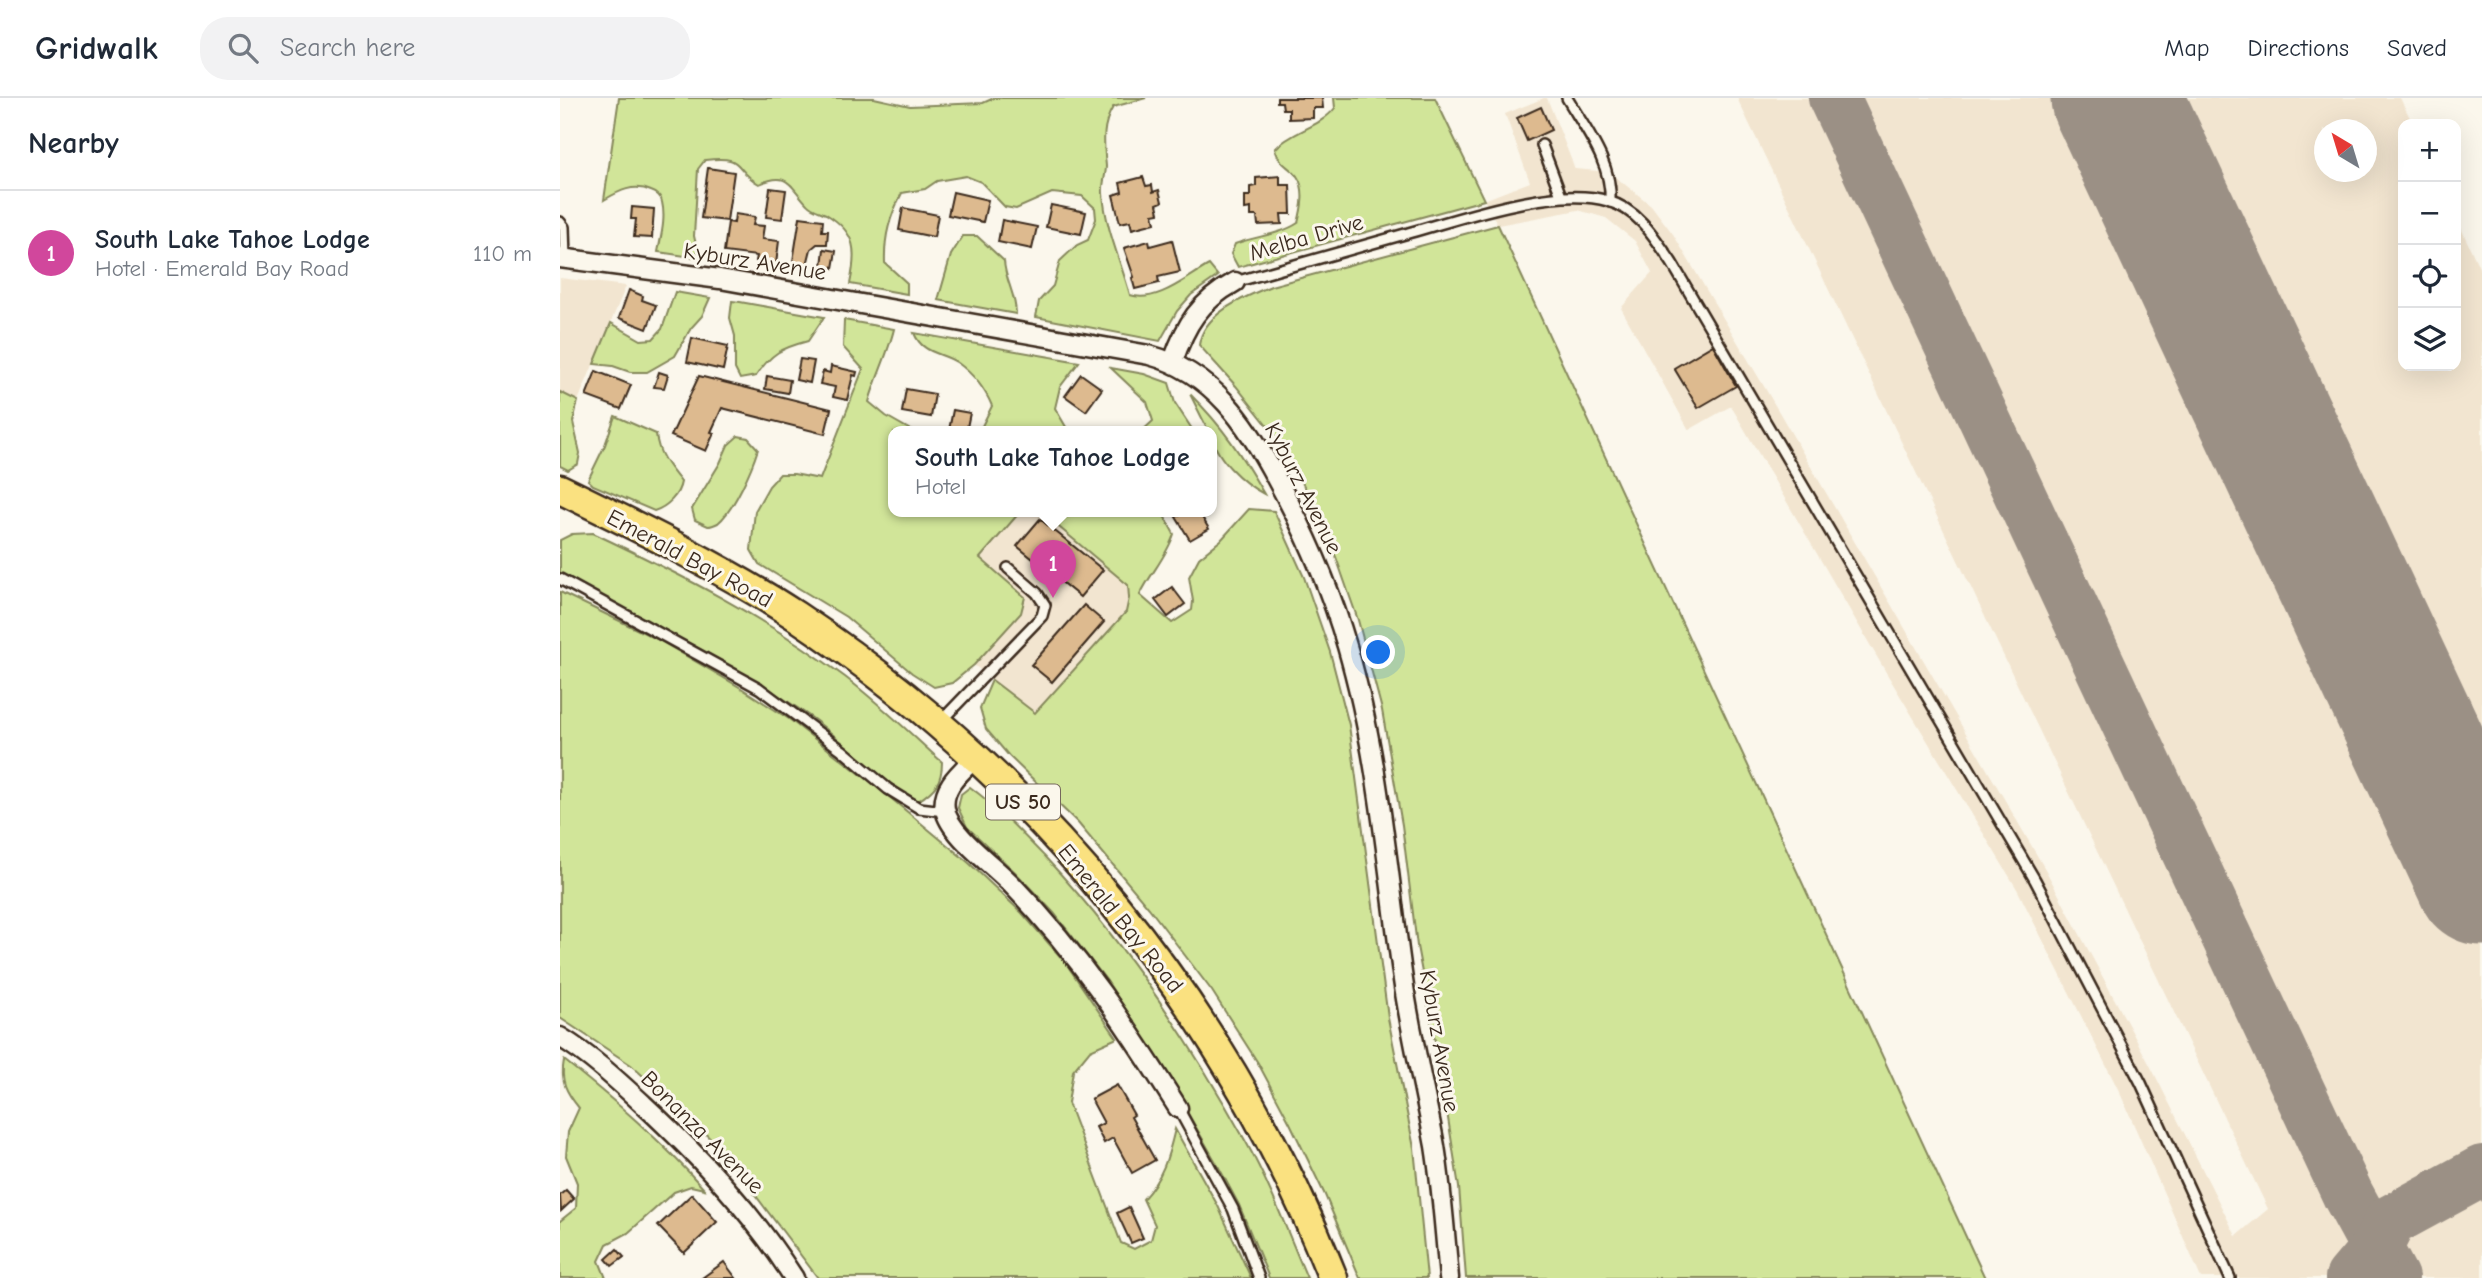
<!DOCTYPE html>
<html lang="en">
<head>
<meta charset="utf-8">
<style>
	:root { --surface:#fff; --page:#f2f2f3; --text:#1f2937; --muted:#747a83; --line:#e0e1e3; --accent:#7c3aed }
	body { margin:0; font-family:"Comic Neue",sans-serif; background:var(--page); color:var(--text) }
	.controls { position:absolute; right:21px; top:21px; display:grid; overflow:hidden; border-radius:14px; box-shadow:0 7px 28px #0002 }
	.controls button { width:63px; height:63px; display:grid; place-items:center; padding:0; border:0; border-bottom:2px solid var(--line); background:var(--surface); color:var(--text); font:35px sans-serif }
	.compass { position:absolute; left:1754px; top:21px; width:63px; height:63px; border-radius:50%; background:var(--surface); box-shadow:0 7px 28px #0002; rotate:322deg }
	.you { position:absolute; left:819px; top:555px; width:24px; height:24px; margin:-18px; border:5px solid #fff; border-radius:50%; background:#1a73e8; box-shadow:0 0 0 10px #1a73e833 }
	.badge { display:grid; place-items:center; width:46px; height:46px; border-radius:50%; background:var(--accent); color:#fff; font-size:23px; font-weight:700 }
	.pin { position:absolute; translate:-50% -58px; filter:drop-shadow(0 2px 4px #0008) }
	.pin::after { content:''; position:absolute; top:37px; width:24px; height:21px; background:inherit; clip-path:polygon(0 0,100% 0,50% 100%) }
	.popup { position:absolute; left:328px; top:328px; width:329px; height:91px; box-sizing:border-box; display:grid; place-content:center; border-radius:14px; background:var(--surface); filter:drop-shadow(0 2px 5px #0005); font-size:23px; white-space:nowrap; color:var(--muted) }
	.popup b { font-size:26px; color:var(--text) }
	.popup::after { content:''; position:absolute; left:50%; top:100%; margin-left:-14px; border:14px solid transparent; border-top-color:var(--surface) }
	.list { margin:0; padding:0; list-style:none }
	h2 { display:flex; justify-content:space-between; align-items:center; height:91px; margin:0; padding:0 28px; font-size:30px }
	h2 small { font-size:23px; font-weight:400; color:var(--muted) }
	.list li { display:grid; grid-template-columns:46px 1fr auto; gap:21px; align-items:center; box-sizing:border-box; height:126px; padding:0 28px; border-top:2px solid var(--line) }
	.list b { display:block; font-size:26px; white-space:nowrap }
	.list p { margin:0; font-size:23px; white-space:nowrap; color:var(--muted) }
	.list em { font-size:23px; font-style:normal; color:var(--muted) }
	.icon { flex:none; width:38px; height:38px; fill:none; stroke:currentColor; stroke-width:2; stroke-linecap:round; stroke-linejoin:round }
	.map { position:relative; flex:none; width:1922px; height:1180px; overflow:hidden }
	header { display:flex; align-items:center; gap:42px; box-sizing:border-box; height:98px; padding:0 35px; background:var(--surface); border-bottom:2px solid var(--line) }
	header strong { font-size:33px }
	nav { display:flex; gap:38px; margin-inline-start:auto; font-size:24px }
	.search { width:490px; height:63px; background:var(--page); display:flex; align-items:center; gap:18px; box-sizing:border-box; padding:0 24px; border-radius:28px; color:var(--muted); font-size:26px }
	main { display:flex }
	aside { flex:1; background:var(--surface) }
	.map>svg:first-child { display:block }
	.built { fill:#f2e5d0; fill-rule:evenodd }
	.green { fill:#d1e599; stroke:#86885c; stroke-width:2 }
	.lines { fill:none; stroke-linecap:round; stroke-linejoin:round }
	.taxiway { stroke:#9b9085; stroke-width:52 }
	.runway { stroke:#9b9085; stroke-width:131 }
	.building { fill:#ddba8f; stroke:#3b2a1e; stroke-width:2 }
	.service-casing { stroke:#3b2a1e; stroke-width:14 }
	.minor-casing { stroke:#3b2a1e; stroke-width:23 }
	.trunk-casing { stroke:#3b2a1e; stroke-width:33 }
	.service { stroke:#fbf7ec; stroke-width:9 }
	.minor { stroke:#fbf7ec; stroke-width:18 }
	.trunk { stroke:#fae180; stroke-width:28 }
	.labels { text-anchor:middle; stroke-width:6; stroke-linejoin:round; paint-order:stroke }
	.shield { fill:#fbf7ec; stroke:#75685c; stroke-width:2 }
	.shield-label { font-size:21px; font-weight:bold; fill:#3b2a1e }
	.street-label { font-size:23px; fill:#3b2a1e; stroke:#fbf7ec }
</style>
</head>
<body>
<header>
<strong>Gridwalk</strong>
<div class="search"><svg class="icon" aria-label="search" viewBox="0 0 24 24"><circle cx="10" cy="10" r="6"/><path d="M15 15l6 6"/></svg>Search here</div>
<nav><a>Map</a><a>Directions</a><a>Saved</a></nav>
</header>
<main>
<aside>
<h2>Nearby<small></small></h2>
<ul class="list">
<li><span class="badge" style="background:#d1479c">1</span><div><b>South Lake Tahoe Lodge</b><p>Hotel · Emerald Bay Road</p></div><em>110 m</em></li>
</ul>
</aside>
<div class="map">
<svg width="1922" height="1180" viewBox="0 0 1922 1180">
	<rect width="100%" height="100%" fill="#fbf7ec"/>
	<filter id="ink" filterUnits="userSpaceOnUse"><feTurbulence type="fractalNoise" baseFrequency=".0143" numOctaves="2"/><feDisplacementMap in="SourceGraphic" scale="14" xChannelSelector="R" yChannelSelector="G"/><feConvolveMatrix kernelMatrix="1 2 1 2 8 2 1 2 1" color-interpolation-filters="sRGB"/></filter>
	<g filter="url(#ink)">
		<g class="built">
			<path d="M984,0H987L1015,71L1049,74L1091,107L1113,136L1205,290L1485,771L1593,973L1676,1138L1708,1111L1177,0H1840L1853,26H1843V268H1896V119L1922,176V1180H1641L1560,995L1457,791L1327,576L1171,308L1129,332L1061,210L1092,175L1075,143L1046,120L1018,112L938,127L924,102L970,84L945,16ZM1764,32H1806V74H1764Z"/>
			<path d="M0,180L66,188L18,303L0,294Z"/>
			<path d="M460,414H481L569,487V500L566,514L475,616L414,567L461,514L465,499L419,461Z"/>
		</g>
		<g class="green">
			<path d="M59,0H314L350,8L423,5L434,0H586L553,9C541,29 544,47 546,68C546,77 542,86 543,95C545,129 561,164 570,197C596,206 627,179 649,167L658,178L631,197L617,213L600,243L476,219L479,203L493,188L500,163L517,147L528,142L536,121L535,110L522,98L492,95L456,111L445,109L421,84L406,78L377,83L365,91L342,95C330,118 324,138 325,165L347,185V196L290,186C297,153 297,135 266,116C259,113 251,111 247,106C229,87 229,73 199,86C172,70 186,57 145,62L138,71L134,138L139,160L98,154C101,138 106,121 102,104C101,98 97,95 91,93C74,85 59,93 44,102Z"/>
			<path d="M774,0H875L924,102L678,169L671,156L675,146C696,138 720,137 738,125C742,110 746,91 737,78C727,66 721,69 715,51C732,33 759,30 775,10Z"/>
			<path d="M938,127L1425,1180H906L899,1089L880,970L857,848L842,727L822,612L798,522L776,459L747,393L711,332L676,288L639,247C643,215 685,199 711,188Z"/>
			<path d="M403,138H417L444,163C445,182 456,197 456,216L378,202L391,157Z"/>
			<path d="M115,194L150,200L142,218L131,230L115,258L87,274H70L53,268L34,266L51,225L81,242L93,241L102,231Z"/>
			<path d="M172,203L180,204L264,219L248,243C222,250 211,255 196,278L180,281L175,271V238L170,220Z"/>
			<path d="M284,222L334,231C328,256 316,279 309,304L326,318L354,334H334V414H460L420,460L465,499L461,515L414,567L392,585L374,589L352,575L286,519L199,466L191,452L195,413L209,388L220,376H234L260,381L303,271L283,249Z"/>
			<path d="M354,235L519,264L500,289L495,310L509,334H419L432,308C425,291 413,276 398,265C382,254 363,257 354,235Z"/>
			<path d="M551,270L584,276L609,285L615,305L634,334H581L593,323L587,304Z"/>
			<path d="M0,294L18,303L13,324L20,355L18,366L8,372L0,368Z"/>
			<path d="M630,296C663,329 681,356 704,396C684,386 652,358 652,334H649Z"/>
			<path d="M55,318L96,336C98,356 108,368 121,384C119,397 107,409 94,413L33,387L28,382L45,347Z"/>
			<path d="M178,338L188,340L198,351C192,370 174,412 158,425C156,426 150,428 148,428L135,422L132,411L160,365L168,347Z"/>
			<path d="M689,411L714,413L744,479L770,554L789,627L828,920L854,1050L867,1180H800L765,1097L730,1025L698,965L652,893L589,810L518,725L449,658L426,631L420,610L432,582L475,615L566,514L569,500L568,487L481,414H602L614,436C607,458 590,476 580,497L612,525L632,512L633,503L629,479L639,460L661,442Z"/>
			<path d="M33,435C120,476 208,521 285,579C319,605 350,635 382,664C382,684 375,692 358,703C319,682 288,646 252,620C173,564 85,523 0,477V442L12,436Z"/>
			<path d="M0,494L97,541L181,590L229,621L321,692L409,765L462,815L505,864L557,940L530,952L513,973L508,1005L561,1145L574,1151L591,1142L595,1127L583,1101C603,1079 608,1060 615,1031L658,1108L691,1180H258L162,1053L136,1026L71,967L0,920Z"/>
			<path d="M410,689C437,709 460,733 484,758C563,842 630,943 686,1044C710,1087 728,1135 747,1180H709L679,1107L657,1066L591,951L547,883L494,815L455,774L407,729L398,710L401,696Z"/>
			<path d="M4,962C54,1002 102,1043 144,1091L131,1088L114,1094L68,1135L47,1146L39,1163L46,1180H0V1123L16,1110L17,1085L6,1058L8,1034L19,1010C6,994 0,983 4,962Z"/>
		</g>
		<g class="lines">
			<g class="taxiway">
				<path d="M1274,0L1788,1097L1833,1180"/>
				<path d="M1791,1180L1817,1149L1830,1123L1922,1073"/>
			</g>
			<path class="runway" d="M1556,0L1922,782"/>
		</g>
		<g class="building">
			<path d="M717,0H762L763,10H753V20L729,21V11H723L722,4H717Z"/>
			<path d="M981,9L991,32L967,43L957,20Z"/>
			<path d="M148,70L174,74L167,123L141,120Z"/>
			<path d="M720,78V87H730L731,116H721L722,126L698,127L697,118H691V110L685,111V98H690V89L696,88V80Z"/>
			<path d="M583,79L586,88L592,87L593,94L599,92L602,104L597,106L599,115L593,116L595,125L572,131L570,123L560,125L553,97L562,94L560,85Z"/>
			<path d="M210,90L226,92L222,121L206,119Z"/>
			<path d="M393,94L428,102L423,124L388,117Z"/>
			<path d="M491,107L526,114L521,136L486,129Z"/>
			<path d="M72,109L94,111L92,140L74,139L76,121H71Z"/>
			<path d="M343,110L378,117L374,139L339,132Z"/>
			<path d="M175,116L195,119L193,127L204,128L202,141L219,143L216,166L196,163L197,158L164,154L168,124L174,125Z"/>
			<path d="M240,119L263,122L262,133H268L267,146H257L251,151L247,167L235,166V163H233Z"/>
			<path d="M442,122L477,129L472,151L438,144Z"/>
			<path d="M612,142L620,174L598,179L599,185L575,191L572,180L574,179L564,150L589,143L590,148Z"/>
			<path d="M264,151L276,153L273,170L262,168Z"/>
			<path d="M69,192L83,198L82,202L96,207L87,231L59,220Z"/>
			<path d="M132,240L168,248L163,272L127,264Z"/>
			<path d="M1153,247L1176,288L1138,310L1114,270Z"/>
			<path d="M240,261L254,263L250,285L236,282Z"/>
			<path d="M271,268L297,274L296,278L293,277L287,302L273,299L275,289L260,286L263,273L270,275Z"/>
			<path d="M36,273L71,287L61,311L26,298Z"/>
			<path d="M99,274L108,277L104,290L94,289Z"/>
			<path d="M521,276L542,291L526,313L505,298Z"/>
			<path d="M139,278L271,311L265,336L162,310L151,334L154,335L146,353L111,338Z"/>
			<path d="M207,278L230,282L228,295L205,291Z"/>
			<path d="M346,291L375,296L371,319L342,314Z"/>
			<path d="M393,312L410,315L406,334L389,332Z"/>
			<path d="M624,414H639L649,431L630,442L616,419Z"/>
			<path d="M480,421L543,472L520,499L457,448Z"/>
			<path d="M612,489L625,506L608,519L595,502Z"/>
			<path d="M524,507L544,524L492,584L471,567Z"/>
			<path d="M557,987L574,1017L571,1019L595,1062L572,1075L553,1040L544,1045L536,1029L544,1025L531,1001Z"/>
			<path d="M6,1092L14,1101L1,1113L0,1097Z"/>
			<path d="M132,1096L157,1124L124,1155L98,1128Z"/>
			<path d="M569,1109L583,1140L571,1145L557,1115Z"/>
			<path d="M57,1151L64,1159L52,1168L46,1161Z"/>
			<path d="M164,1164L176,1180H142Z"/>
		</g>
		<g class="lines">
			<defs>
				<g id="service">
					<path d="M1007,0C1025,31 1053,66 1050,104"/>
					<path d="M982,47L1001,98"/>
					<path d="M0,124L4,129L5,161"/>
					<path d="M675,184C731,168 788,152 845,136C899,121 994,87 1048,103C1079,112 1095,140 1112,165L1475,782L1581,985L1670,1180"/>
					<path d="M0,481L199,590L282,652L328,691L359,710L385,713"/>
					<path d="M380,624L482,518L485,507L477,495L448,470"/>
					<path d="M618,1010L673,1111L699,1180"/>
				</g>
				<g id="minor">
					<path d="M0,160L160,181L589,257C653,274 688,327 717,382C746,435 770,490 787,548C819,657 827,770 843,882C851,938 865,993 875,1048C882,1092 885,1136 889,1180"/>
					<path d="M613,263C626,226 639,204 675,184"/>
					<path d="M416,659C402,673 381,689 385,711C389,737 436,769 454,789C519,856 569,932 618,1010"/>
					<path d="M0,939C30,957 57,982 83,1006C141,1060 191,1113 234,1180"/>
				</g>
				<path id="trunk" d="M0,391C80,430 161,469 236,518C478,679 666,909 773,1180"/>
			</defs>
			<use href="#service" class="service-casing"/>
			<use href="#minor" class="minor-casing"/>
			<use href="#trunk" class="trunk-casing"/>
			<use href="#service" class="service"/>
			<use href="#minor" class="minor"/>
			<use href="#trunk" class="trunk"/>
		</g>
	</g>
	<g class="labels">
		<rect class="shield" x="426" y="686.5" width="74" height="35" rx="5"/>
		<g class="shield-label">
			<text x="463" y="711">US 50</text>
		</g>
		<g class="street-label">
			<text transform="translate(746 139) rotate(-16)" y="8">Melba Drive</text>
			<text transform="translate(195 163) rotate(9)" y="8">Kyburz Avenue</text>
			<text transform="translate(744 390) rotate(63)" y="8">Kyburz Avenue</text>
			<text transform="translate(130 460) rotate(28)" y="8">Emerald Bay Road</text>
			<text transform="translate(561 820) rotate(51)" y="8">Emerald Bay Road</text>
			<text transform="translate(880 943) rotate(80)" y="8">Kyburz Avenue</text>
			<text transform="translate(143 1034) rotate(45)" y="8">Bonanza Avenue</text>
		</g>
	</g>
</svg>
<div class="controls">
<button>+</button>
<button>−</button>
<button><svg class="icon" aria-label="locate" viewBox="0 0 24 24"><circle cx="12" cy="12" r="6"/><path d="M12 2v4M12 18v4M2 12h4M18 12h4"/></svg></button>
<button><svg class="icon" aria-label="layers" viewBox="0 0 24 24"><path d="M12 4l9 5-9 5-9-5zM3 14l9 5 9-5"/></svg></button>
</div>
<svg class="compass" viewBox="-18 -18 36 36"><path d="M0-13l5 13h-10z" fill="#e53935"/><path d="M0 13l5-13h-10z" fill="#747a83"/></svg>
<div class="you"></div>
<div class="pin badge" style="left:493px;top:500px;background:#d1479c">1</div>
<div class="popup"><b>South Lake Tahoe Lodge</b>Hotel</div>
</div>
</main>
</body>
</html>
